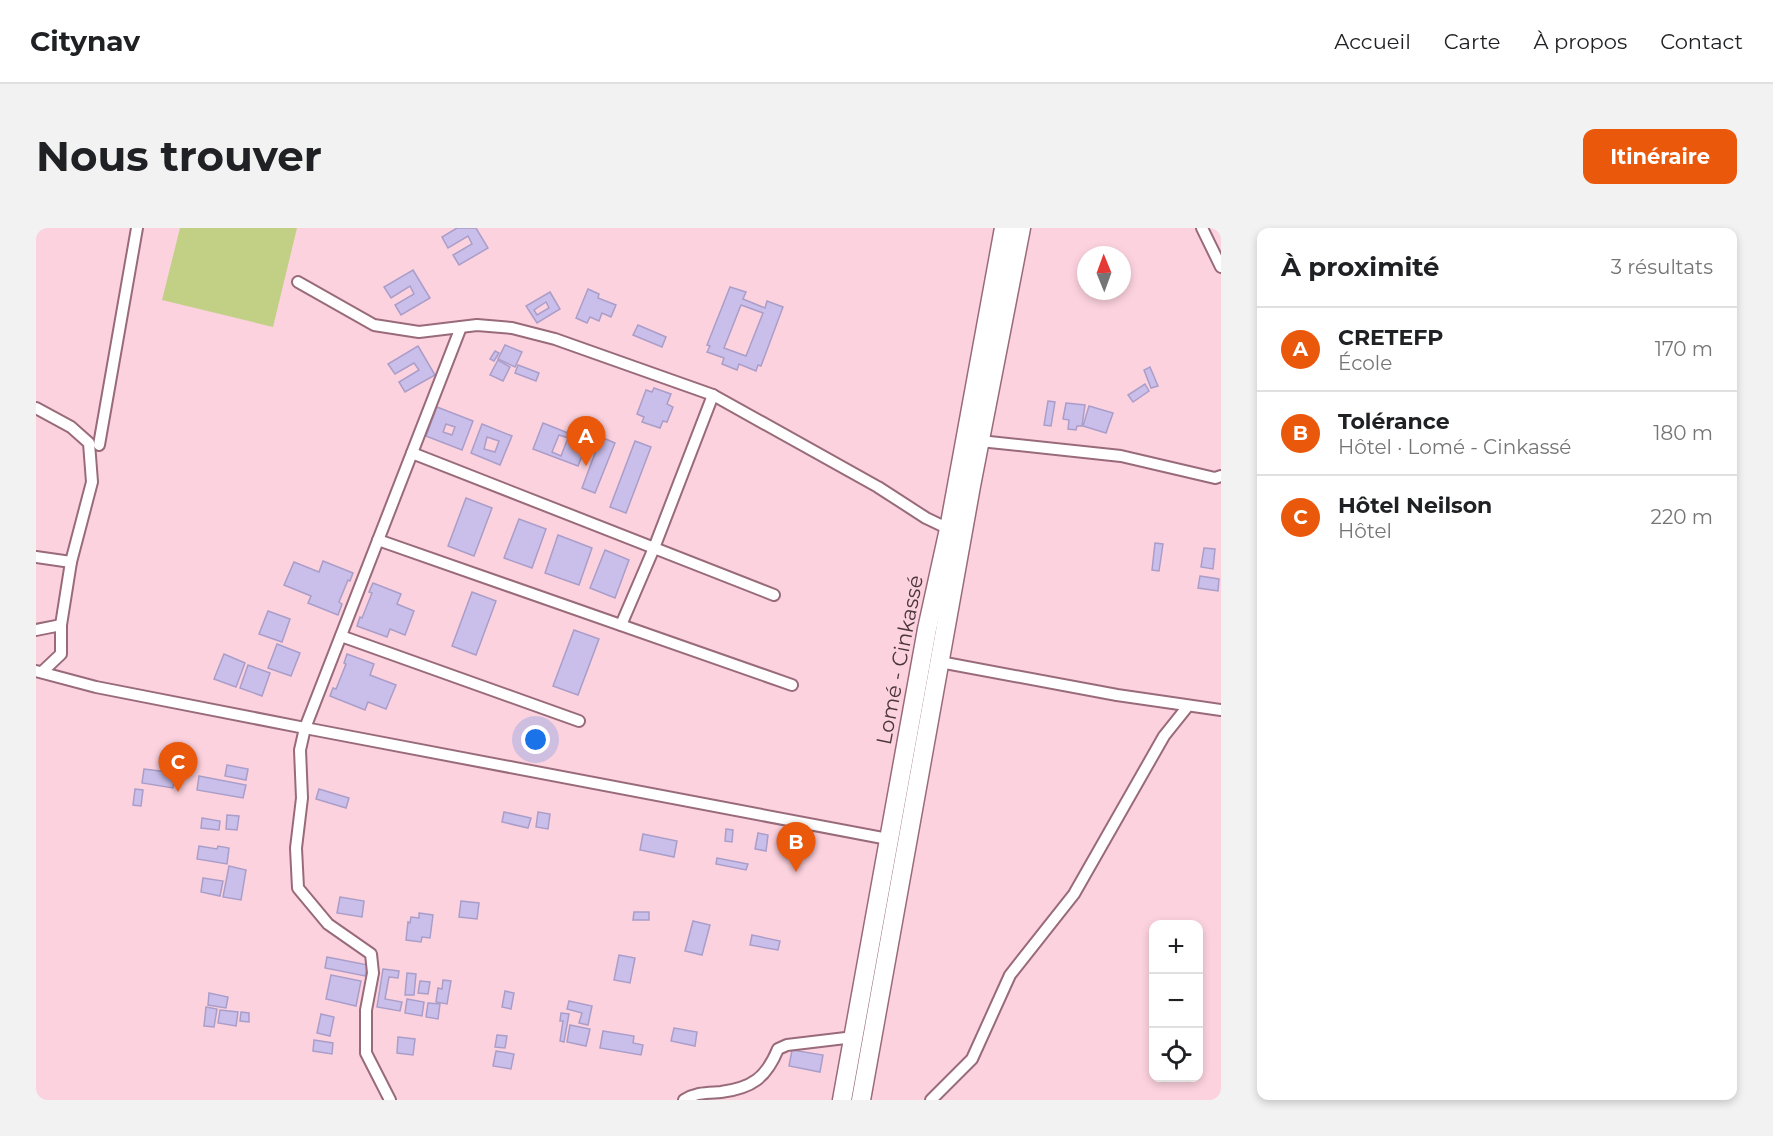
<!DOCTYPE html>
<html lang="fr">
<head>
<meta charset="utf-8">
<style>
	:root { --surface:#fff; --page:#f2f2f2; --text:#202124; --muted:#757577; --line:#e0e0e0; --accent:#ea580c }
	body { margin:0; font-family:Montserrat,sans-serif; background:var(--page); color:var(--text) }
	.controls { position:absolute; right:18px; bottom:18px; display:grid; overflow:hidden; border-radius:12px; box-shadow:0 3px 9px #0003 }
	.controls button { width:54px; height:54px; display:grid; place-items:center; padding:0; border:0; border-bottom:2px solid var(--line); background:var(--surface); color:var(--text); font:30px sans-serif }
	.compass { position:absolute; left:1041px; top:18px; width:54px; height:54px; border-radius:50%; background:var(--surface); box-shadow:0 3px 9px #0003; rotate:359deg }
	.you { position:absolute; left:500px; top:512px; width:21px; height:21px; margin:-15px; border:4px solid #fff; border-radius:50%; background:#1a73e8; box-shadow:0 0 0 9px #1a73e833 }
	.badge { display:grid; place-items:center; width:39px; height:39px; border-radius:50%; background:var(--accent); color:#fff; font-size:20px; font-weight:700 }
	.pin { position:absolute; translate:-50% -50px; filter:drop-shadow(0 2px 3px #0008) }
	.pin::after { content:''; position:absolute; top:32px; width:21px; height:18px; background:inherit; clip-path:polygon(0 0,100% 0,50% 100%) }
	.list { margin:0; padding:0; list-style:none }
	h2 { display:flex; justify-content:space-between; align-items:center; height:78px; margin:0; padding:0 24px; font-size:26px }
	h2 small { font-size:20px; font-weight:400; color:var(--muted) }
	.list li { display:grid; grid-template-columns:39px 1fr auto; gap:18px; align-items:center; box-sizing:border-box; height:84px; padding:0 24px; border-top:2px solid var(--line) }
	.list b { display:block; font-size:22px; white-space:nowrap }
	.list p { margin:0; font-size:20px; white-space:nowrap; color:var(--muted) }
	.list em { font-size:20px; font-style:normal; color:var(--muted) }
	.icon { flex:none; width:33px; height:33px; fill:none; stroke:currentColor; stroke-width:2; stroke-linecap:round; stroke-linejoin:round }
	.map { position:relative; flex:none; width:1185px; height:872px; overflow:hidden; border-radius:12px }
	header { display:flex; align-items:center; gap:36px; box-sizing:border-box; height:84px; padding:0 30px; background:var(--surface); border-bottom:2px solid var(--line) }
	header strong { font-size:28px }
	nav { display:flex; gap:33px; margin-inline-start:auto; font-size:21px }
	.intro { display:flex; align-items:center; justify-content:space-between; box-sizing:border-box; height:144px; padding:0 36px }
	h1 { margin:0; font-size:42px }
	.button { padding:15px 27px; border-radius:12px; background:var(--accent); color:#fff; font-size:21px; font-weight:700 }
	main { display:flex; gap:36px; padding:0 36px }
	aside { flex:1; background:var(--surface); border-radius:12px; box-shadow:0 3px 9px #0003 }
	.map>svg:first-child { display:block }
	.green { fill:#c2d085 }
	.building { fill:#cabeea; stroke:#aa9ec9; stroke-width:1.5; fill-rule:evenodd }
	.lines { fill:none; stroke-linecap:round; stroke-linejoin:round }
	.minor-casing { stroke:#996b7a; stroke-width:14 }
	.trunk-casing { stroke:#996b7a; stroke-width:21 }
	.minor { stroke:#fff; stroke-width:10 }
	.trunk { stroke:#fff; stroke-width:18 }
	.labels { text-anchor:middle; stroke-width:6; stroke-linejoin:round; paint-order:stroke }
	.street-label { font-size:21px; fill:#4b363d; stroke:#fcd2df }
</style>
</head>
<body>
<header>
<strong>Citynav</strong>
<nav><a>Accueil</a><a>Carte</a><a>À propos</a><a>Contact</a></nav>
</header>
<div class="intro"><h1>Nous trouver</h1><a class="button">Itinéraire</a></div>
<main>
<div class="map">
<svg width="1185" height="872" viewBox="0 0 1185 872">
	<rect width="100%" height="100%" fill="#fcd2df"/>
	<path class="green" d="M144,0H261L237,99L126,72Z"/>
	<g class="building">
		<path d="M421,0H440L452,20L423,37L417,27L436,16L432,8L412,20L406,9Z"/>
		<path d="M377,42L394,70L365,87L359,77L378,66L374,58L355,70L348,59Z"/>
		<path d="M694,59L710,64L707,71L729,80L731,73L747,79L725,138L722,137L720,143L703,136L701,142L686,136L688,130L671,124L674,118L671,117ZM705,77L727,85L710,128L688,120Z"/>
		<path d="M552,61L563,66L562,70L580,77L575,89L566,85L563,93L554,89L551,95L540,90Z"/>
		<path d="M514,64L524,81L501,95L490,78ZM510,74L513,80L501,87L498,82Z"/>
		<path d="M602,97L630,109L626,119L597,107Z"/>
		<path d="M469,117L486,124L479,139L462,131Z"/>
		<path d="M382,118L399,147L369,164L363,154L383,142L378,135L359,146L352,136Z"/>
		<path d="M459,123L463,125L458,133L454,131Z"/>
		<path d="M462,132L474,139L467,153L454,147Z"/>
		<path d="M482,137L503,145L500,153L479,145Z"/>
		<path d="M1114,139L1122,158L1115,160L1108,142Z"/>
		<path d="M1109,156L1113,163L1097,174L1092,167Z"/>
		<path d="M618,160L635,166L631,176L637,179L631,194L627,193L624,200L606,194L608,189L601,186L610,162L616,164Z"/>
		<path d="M1012,173L1019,174L1015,198L1008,197Z"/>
		<path d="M1030,175L1049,177L1046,198H1041L1040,202L1032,201L1033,192L1027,191Z"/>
		<path d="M1053,178L1077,185L1070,205L1047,198Z"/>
		<path d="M401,179L437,193L426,222L390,208ZM410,196L419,199L416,207L407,204Z"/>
		<path d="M507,195L552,213L542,238L497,221ZM523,207L532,210L525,228L516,224Z"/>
		<path d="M446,196L476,208L464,237L435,225ZM451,209L463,213L459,224L448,221Z"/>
		<path d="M565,209L579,215L559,265L546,260Z"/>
		<path d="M599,213L615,219L590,285L574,279Z"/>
		<path d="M430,270L456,280L438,328L412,318Z"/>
		<path d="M483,291L510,301L496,340L468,330Z"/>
		<path d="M522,307L556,320L543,357L509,345Z"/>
		<path d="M1119,315L1127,316L1123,343L1116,342Z"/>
		<path d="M1168,320L1179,321L1177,341L1165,339Z"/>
		<path d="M569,322L593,332L579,370L554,360Z"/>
		<path d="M287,333L317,345L314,353L312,352L303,374L306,376L302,387L272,375L275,368L248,357L258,334L283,344Z"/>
		<path d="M1164,348L1183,351L1182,363L1162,360Z"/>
		<path d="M337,355L365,366L361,376L378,383L369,407L354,401L351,409L321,398L324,389L326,390L336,365L333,364Z"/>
		<path d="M436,364L460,373L440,427L416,418Z"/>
		<path d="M232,383L254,391L246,414L223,406Z"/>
		<path d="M538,402L563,411L542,467L517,458Z"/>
		<path d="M241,416L264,425L255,448L232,440Z"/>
		<path d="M188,426L209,435L200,459L178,451Z"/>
		<path d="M311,426L338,436L334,447L360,457L350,481L332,474L329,482L294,468L297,460L300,461L310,436L308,435Z"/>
		<path d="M212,437L234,445L226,468L204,460Z"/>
		<path d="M191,537L212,541L210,552L189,548Z"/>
		<path d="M108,541L139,545L137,560L106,555Z"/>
		<path d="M163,548L210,557L207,570L161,562Z"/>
		<path d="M99,561L107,562L105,578L97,577Z"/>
		<path d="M283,561L313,570L310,580L280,571Z"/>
		<path d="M468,584L495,590L492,600L466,594Z"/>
		<path d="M502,584L514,586L512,601L500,599Z"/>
		<path d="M191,587L203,588L201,602L190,601Z"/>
		<path d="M166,590L184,593L183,602L165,600Z"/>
		<path d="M690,601L697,602L696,614L689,613Z"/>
		<path d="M722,605L732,607L730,623L719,621Z"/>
		<path d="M607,606L641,613L638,629L604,622Z"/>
		<path d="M163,618L181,621L182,618L193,620L191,636L161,631Z"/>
		<path d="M681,630L712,636L710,642L680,636Z"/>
		<path d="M193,638L210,642L205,672L187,669Z"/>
		<path d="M167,650L187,653L184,668L165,664Z"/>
		<path d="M304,669L328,673L326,689L301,685Z"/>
		<path d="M425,673L443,675L441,691L423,689Z"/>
		<path d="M598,684H613V692H597Z"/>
		<path d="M383,685L397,687L394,710L386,709L385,714L370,712L372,694L374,695L375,689L383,690Z"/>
		<path d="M657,693L674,697L666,727L649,723Z"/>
		<path d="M716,707L744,713L742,722L714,717Z"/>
		<path d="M583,727L599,730L594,755L578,752Z"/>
		<path d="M291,729L332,737L329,748L289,740Z"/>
		<path d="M347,741L363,743L362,750L353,749L349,771L366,774L364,783L341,779Z"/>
		<path d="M371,745L380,746L378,767H369Z"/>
		<path d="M295,747L325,753L320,778L290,771Z"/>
		<path d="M407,752L415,753L411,776L400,774L402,760L406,761Z"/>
		<path d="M384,753L394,754L392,766L382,765Z"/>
		<path d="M469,763L478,765L475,781L466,779Z"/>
		<path d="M173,765L192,769L190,780L172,777Z"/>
		<path d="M371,771L388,774L386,788L369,785Z"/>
		<path d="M533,773L556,778L552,797L543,795L546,785L531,781Z"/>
		<path d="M392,775L404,776L402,791L390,789Z"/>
		<path d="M170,779L181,781L178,799L168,798Z"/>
		<path d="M184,782L202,784L200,798L182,795Z"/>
		<path d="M205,784L213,785V794L204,793Z"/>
		<path d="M525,785L533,786L528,814L524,813L527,793H524Z"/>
		<path d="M285,786L298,789L294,808L281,805Z"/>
		<path d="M534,797L554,801L550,818L531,814Z"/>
		<path d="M638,800L661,804L659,818L635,813Z"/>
		<path d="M567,803L598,808L597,815L607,817L605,827L564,820Z"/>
		<path d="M461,807L471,808L469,820L459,819Z"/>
		<path d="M362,809L379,811L377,827L361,825Z"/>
		<path d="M278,812L297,815L296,826L277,823Z"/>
		<path d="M756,822L787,827L784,844L753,838Z"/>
		<path d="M460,823L478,826L475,841L457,838Z"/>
	</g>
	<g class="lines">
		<defs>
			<g id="minor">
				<path d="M1166,0L1185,39"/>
				<path d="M262,54L338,97L383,104L441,97L476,100L519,111L677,167L842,259L890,290L913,301"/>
				<path d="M0,180L35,199L53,215L56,254L35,334L25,397L0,402"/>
				<path d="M944,213L1085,228L1179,250L1185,248"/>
				<path d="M63,217L101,0"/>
				<path d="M376,225L738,367"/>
				<path d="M342,312L756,457"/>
				<path d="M0,329L35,334"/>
				<path d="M585,397L618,320L677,167"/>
				<path d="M305,408L543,493"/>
				<path d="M904,434L1081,467L1185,482"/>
				<path d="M0,443L60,459L269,500L852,611"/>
				<path d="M6,444L25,426V397"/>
				<path d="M354,872L330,825V782L337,745L335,726L292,696L262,660L260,620L266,570L264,522L269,500L425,99"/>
				<path d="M648,872C661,864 671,865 685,864C716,860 730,850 742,821L751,817L818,809"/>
				<path d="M895,872L936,831L974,747L1038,666L1128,508L1152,478"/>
			</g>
			<g id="trunk">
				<path d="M806,872L891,401L913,301L968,0"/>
				<path d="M825,872L935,258L985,0"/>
			</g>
		</defs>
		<use href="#minor" class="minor-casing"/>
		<use href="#trunk" class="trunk-casing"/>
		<use href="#minor" class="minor"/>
		<use href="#trunk" class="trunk"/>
	</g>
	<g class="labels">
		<g class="street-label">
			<text transform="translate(864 432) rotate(-79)" y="7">Lomé - Cinkassé</text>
		</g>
	</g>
</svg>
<div class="controls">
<button>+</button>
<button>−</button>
<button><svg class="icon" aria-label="locate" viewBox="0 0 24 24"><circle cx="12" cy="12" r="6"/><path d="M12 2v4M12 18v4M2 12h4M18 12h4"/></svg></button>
</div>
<svg class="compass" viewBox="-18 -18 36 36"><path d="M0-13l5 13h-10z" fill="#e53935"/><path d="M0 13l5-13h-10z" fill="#757577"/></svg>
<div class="you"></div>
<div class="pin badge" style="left:550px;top:238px">A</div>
<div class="pin badge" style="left:760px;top:644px">B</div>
<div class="pin badge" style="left:142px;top:564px">C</div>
</div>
<aside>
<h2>À proximité<small>3 résultats</small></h2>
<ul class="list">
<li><span class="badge">A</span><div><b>CRETEFP</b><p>École</p></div><em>170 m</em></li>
<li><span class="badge">B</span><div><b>Tolérance</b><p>Hôtel · Lomé - Cinkassé</p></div><em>180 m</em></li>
<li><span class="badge">C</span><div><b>Hôtel Neilson</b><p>Hôtel</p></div><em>220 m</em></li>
</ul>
</aside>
</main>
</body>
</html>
